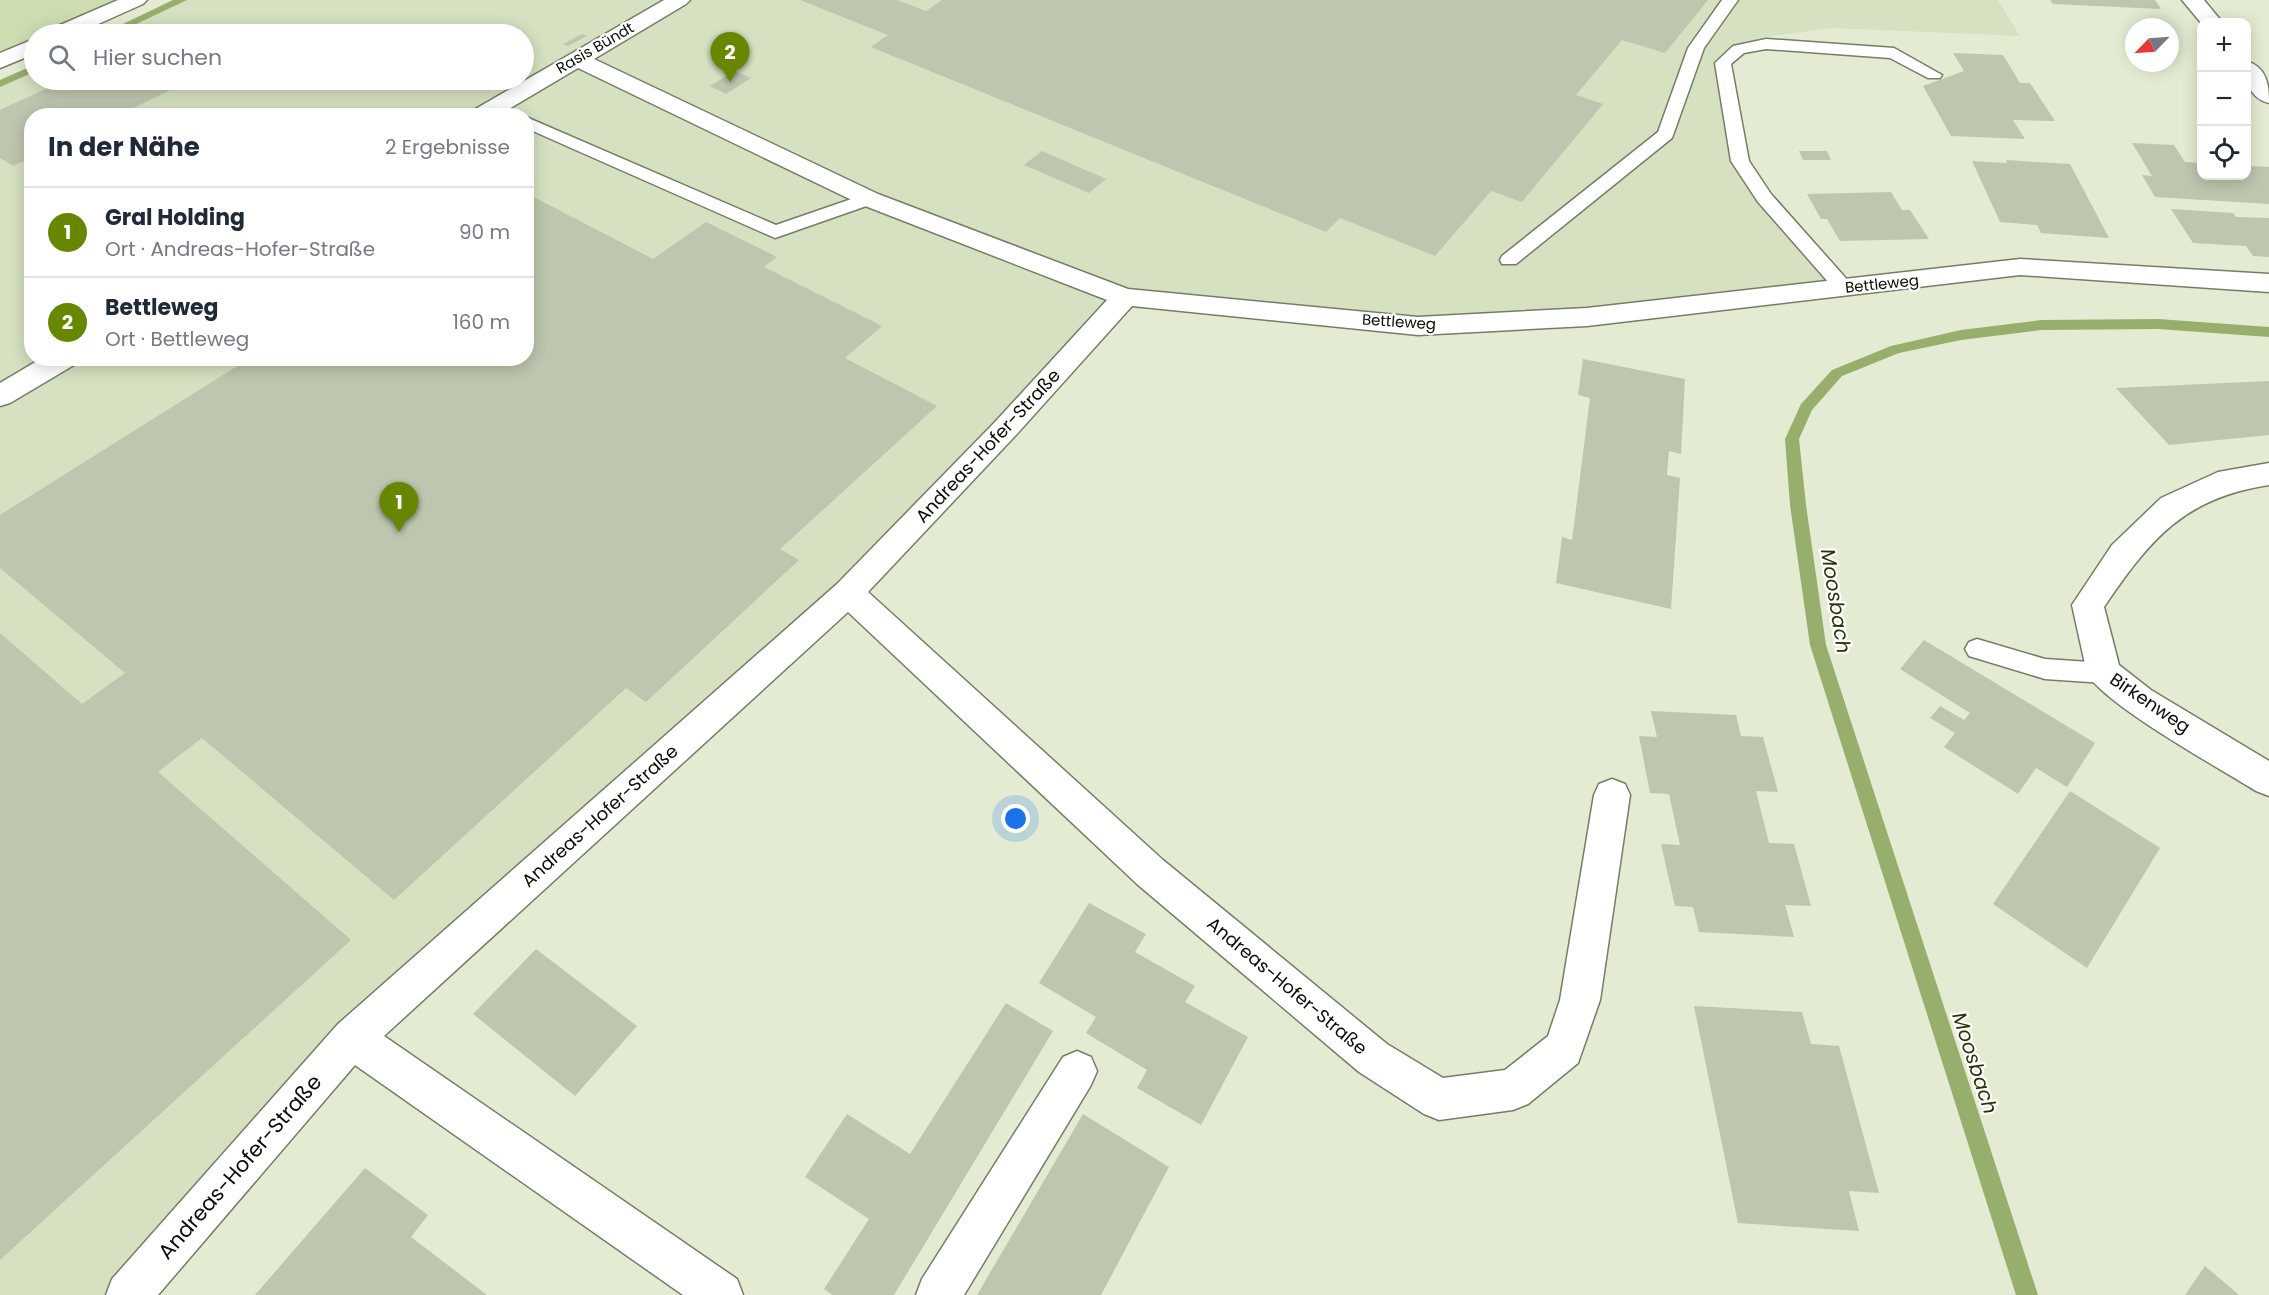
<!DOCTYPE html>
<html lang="de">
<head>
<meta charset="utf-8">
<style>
	:root { --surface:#fff; --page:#f2f2f3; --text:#1f2937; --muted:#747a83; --line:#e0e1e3; --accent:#688701 }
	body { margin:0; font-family:Poppins,sans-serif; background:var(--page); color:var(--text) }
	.controls { position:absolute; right:18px; top:18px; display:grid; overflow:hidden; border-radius:12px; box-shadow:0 3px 15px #0003 }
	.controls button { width:54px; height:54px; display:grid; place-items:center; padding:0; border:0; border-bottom:2px solid var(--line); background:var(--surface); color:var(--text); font:30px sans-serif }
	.compass { position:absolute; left:2125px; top:18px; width:54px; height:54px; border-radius:50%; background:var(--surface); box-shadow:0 3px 15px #0003; rotate:245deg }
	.you { position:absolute; left:1016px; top:819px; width:21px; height:21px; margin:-15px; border:4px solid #fff; border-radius:50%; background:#1a73e8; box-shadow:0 0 0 9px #1a73e833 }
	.badge { display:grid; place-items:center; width:39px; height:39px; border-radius:50%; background:var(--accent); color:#fff; font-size:20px; font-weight:700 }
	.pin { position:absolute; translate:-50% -50px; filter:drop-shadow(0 2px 3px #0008) }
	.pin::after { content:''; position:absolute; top:32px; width:21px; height:18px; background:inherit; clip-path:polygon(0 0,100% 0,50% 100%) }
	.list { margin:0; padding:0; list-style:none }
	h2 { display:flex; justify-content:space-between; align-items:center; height:78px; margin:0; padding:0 24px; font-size:26px }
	h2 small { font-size:20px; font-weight:400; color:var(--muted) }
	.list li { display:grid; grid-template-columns:39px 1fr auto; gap:18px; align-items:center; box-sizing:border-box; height:90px; padding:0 24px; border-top:2px solid var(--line) }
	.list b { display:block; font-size:22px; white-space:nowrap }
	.list p { margin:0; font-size:20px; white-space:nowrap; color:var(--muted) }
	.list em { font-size:20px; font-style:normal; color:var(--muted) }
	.icon { flex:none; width:33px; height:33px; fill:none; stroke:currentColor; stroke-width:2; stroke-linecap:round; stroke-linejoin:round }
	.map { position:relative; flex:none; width:2269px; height:1295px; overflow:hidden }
	.search { position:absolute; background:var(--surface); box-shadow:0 3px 15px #0003; left:24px; top:24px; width:510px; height:66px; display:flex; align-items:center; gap:15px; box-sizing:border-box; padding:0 21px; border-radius:33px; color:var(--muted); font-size:22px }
	.panel { position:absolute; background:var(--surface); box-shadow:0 3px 15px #0003; left:24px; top:108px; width:510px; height:258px; border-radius:24px }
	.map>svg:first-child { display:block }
	.built { fill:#d5e1c1; fill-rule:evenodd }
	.green { fill:#cdddb1 }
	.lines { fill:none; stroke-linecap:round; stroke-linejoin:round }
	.stream { fill:#97ae6c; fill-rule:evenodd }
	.building { fill:#bdc6ae }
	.lane-casing { stroke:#757d67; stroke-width:3 }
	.street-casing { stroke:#757d67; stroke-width:3 }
	.lane { fill:#fff; fill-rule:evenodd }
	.street { fill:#fff; fill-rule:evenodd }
	.labels { text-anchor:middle; stroke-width:4.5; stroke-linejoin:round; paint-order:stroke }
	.far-street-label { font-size:15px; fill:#0a0d06; stroke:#fff }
	.street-label { font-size:18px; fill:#0a0d06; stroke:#fff }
	.water-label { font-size:20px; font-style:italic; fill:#273502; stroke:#fff }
	.near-street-label { font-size:21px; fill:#0a0d06; stroke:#fff }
</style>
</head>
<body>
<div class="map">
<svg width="2269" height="1295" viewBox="0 0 2269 1295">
	<rect width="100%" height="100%" fill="#e3ecd3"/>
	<path class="built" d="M182,0H1998L2020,36L1832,28L1758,38L1724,63L1740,162L1844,288L1418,326L1125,297L1005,429L352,1038L128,1295H0V84L34,68V80H524V34H107ZM32,116H526V358H32Z"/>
	<path class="green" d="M0,0H136L59,34H34V46L0,61Z"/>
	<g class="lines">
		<g class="stream">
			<path d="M173,0H187L115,34H102Z"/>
			<path d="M34,65V72L0,87V80Z"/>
			<path d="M2158,319L2269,327V337L2158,329L2041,330L1961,340L1899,353L1842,376L1812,410L1799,439L1806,505L1826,645L2038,1295H2016L1810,645L1790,505L1785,439L1801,404L1832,370L1891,346L1961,330L2041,320Z"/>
		</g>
	</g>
	<g class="building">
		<path d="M800,0H897L926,11L942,0H1708L1665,53L1622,40L1576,95L1603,104L1522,202L1491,191L1435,256L1340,218L1326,232L871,47L888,35Z"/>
		<path d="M2050,0H2155L2161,9L2053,4Z"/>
		<path d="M582,34L587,36L568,46L563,44Z"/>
		<path d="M1953,53L2003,55L2020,83H2030L2055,121L2013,120L2025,139L1951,136L1923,86L1964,71Z"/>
		<path d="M735,71L751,78L726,94L710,86Z"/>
		<path d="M65,80H191L117,116H32V157L13,166L0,158V110Z"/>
		<path d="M2132,143L2174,145L2185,162L2202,163V176H2246V166L2269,167V204L2155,197L2142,175L2152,176Z"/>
		<path d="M1042,151L1106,179L1089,193L1024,165Z"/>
		<path d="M1799,151H1827L1831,160H1803Z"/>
		<path d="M2006,160L2070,164L2109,238L2041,233L2037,225L2000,222L1972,161L2007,163Z"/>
		<path d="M1891,192L1902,210H1910L1929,239L1840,241L1827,219H1821L1807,194Z"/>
		<path d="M526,193L653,259L706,222L777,257L764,267L882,326L845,358L937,406L780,549L799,560L646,702L626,688L394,900L202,738L158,772L351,940L0,1260V633L82,704L125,673L0,568V515L250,358H526Z"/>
		<path d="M2171,209L2233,213L2236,217L2269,218V257L2253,256L2246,246L2193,243Z"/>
		<path d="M1583,359L1685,379L1681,454L1669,451L1667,475L1680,478L1671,609L1556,583L1562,537L1572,540L1590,398L1578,395Z"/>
		<path d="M2269,381V435L2169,445L2116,388Z"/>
		<path d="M1924,640L2095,743L2067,787L2036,768L2018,794L1944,747L1955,733L1930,718L1940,706L1964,720L1970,713L1900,669Z"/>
		<path d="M1651,711L1736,715L1741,736L1763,737L1778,792L1756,791L1769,843L1794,844L1811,906L1785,905L1794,937L1699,932L1693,907L1675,906L1661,844L1680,845L1669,794L1650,793L1639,736L1657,737Z"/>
		<path d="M2070,791L2160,848L2087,968L1993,904Z"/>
		<path d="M1089,903L1146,934L1135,952L1195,986L1185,1002L1248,1037L1201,1125L1137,1088L1147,1070L1086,1033L1096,1017L1039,983Z"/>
		<path d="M536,949L637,1026L575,1096L473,1014Z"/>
		<path d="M1006,1003L1053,1031L894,1295H833L824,1289L869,1219L805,1177L847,1114L910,1154Z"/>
		<path d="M1694,1006L1802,1012L1811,1044L1839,1046L1879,1193L1849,1191L1859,1231L1738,1223Z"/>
		<path d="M1083,1114L1169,1167L1101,1295H977Z"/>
		<path d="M365,1168L428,1215L411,1237L487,1295H255Z"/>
		<path d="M2205,1266L2239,1295H2185Z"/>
	</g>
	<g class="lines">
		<defs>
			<g id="lane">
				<path d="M1722,0H1738L1704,48L1672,138L1516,264H1502L1500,260L1502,256L1658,132L1688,48Z"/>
				<path d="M1766,39L1894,48L1942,75L1940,78H1928L1890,58L1766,49L1744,53L1731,64L1749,161L1771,194L1851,284L1854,288L1851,292H1837L1758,202L1731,161L1715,63L1733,46Z"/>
				<path d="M526,117L776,225L863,195L869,193L878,199L875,203L775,238L526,128Z"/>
				<path d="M1977,639L2045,659L2104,663L2113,666L2116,673L2113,680L2104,683L2045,679L1969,656L1965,649L1969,642Z"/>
			</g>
			<g id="street">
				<path d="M118,0H147L143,4L76,34H48L51,29Z"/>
				<path d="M664,0H690L686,4L594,59L878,194L1128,289L1418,317L1587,308L2020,259L2269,274V292L2020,275L1587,326L1418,335L1132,306L1015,436L868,592L1163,860L1387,1044L1443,1078L1505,1070L1548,1036L1560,1000L1594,795L1599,784L1612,779L1625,784L1630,795L1600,1000L1578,1063L1528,1104L1513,1110L1439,1120L1424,1114L1359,1072L1137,884L848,612L384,1036L737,1279L743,1295H683L355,1065L158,1295H106L112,1279L338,1024L837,584L995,422L1107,300L860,204L578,68L497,116H469L472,111Z"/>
				<path d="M2182,0H2204L2222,22L2202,24Z"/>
				<path d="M34,39V54L0,68V53Z"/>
				<path d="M2246,61C2267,67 2269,85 2269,103C2248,98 2246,80 2246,61Z"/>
				<path d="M42,358H78L74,365L10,403L0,406V383Z"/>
				<path d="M2269,463V485C2184,498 2151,538 2104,607L2119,665L2151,690L2269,761V796L2256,791C2221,769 2103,704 2087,673L2072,605L2112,545L2161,498L2218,472Z"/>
				<path d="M1077,1051L1091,1057L1097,1071L1091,1085L964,1295H916L922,1279L1063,1057Z"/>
			</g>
		</defs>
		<use href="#lane" class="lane-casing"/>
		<use href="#street" class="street-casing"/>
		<use href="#lane" class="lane"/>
		<use href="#street" class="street"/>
	</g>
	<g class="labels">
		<g class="far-street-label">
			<text transform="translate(595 48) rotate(-30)" y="5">Rasis Bündt</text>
			<text transform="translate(1882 284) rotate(-6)" y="5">Bettleweg</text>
			<text transform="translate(1399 322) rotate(4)" y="5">Bettleweg</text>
		</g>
		<g class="street-label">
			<text transform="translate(988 446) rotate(-47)" y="6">Andreas-Hofer-Straße</text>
			<text transform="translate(2150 703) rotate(34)" y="6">Birkenweg</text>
			<text transform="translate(600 816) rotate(-42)" y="6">Andreas-Hofer-Straße</text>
			<text transform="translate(1287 986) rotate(40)" y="6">Andreas-Hofer-Straße</text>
		</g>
		<g class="water-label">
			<text transform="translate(1836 601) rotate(81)" y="7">Moosbach</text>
			<text transform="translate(1975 1063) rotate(72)" y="7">Moosbach</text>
		</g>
		<g class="near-street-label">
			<text transform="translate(240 1167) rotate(-49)" y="7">Andreas-Hofer-Straße</text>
		</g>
	</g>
</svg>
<div class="controls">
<button>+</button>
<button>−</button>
<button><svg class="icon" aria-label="locate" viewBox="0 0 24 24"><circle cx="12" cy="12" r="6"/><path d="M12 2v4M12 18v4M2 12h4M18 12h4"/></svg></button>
</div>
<svg class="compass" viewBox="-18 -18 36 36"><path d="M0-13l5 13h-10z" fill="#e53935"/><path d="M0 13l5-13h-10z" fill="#747a83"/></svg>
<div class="you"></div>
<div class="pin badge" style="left:399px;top:532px">1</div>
<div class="pin badge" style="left:730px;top:82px">2</div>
<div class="search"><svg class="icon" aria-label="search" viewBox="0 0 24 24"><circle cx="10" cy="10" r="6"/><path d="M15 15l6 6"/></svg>Hier suchen</div>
<section class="panel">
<h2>In der Nähe<small>2 Ergebnisse</small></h2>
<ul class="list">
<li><span class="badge">1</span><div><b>Gral Holding</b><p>Ort · Andreas-Hofer-Straße</p></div><em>90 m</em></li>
<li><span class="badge">2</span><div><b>Bettleweg</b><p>Ort · Bettleweg</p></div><em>160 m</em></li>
</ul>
</section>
</div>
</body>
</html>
